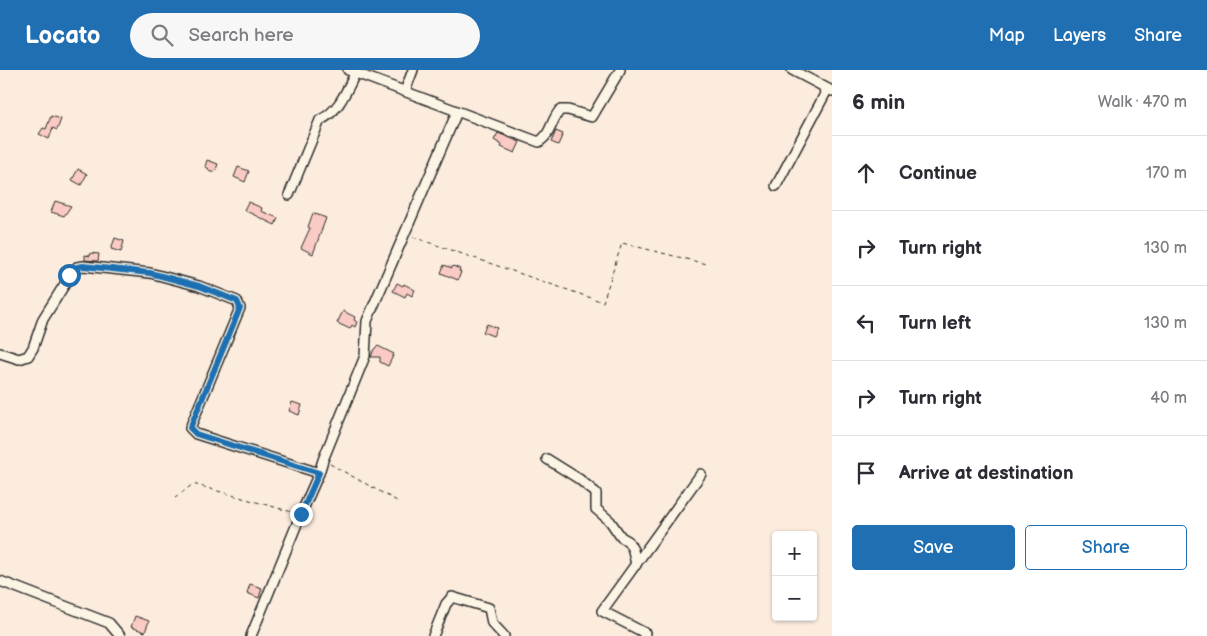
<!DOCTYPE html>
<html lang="en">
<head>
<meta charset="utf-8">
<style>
	:root { --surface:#fff; --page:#f7f7f7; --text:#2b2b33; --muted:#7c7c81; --line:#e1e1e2; --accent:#1f6fb2 }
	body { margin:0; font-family:"Balsamiq Sans",sans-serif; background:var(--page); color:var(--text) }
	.controls { position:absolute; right:15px; bottom:15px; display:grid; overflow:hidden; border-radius:5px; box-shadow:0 1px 4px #0004 }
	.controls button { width:45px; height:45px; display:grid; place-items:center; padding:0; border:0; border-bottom:1px solid var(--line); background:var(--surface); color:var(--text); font:25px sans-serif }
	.stop { position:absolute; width:15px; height:15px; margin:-11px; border:4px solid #1f6fb2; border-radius:50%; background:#fff }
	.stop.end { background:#1f6fb2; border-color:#fff; box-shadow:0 1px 5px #0008 }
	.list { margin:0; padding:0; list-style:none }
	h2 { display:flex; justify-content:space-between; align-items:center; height:65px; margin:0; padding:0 20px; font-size:21px }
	h2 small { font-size:16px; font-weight:400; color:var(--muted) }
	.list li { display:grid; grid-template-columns:32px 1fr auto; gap:15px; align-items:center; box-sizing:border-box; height:75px; padding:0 20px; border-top:1px solid var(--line) }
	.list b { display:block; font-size:19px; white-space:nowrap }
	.list em { font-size:16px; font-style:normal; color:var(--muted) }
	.actions { display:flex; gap:10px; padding:15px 20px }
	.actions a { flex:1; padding:11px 0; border:1px solid var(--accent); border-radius:5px; text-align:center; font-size:18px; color:var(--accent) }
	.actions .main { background:var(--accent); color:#fff }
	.icon { flex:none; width:28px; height:28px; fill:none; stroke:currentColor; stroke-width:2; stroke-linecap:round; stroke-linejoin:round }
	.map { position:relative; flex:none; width:832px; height:566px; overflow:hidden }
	header { display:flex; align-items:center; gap:30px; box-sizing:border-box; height:70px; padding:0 25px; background:var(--accent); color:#fff }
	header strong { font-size:24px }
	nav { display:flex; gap:28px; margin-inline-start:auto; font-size:18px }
	.search { width:350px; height:45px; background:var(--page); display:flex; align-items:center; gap:12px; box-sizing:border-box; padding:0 18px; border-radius:28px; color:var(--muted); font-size:19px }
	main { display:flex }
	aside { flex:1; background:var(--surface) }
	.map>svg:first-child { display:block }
	.building { fill:#facac4; stroke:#2b2b2b }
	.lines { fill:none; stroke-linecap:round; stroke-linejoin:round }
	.minor-casing { stroke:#2b2b2b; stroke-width:12 }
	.path { stroke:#2b2b2b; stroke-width:1; stroke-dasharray:4 4; stroke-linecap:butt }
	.minor { stroke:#fcf5e5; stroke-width:9 }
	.route { stroke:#1f6fb2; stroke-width:6 }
</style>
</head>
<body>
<header>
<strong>Locato</strong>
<div class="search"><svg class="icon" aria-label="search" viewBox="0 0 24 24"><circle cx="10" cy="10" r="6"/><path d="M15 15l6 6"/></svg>Search here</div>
<nav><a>Map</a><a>Layers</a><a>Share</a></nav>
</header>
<main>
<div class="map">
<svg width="832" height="566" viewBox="0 0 832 566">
	<rect width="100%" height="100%" fill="#fcecde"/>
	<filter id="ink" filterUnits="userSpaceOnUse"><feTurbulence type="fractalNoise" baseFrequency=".02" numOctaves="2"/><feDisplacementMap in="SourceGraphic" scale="10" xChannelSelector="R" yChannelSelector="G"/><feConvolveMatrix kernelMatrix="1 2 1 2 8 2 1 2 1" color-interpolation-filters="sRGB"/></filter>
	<g filter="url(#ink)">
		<g class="building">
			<path d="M51,46L61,49L57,60L53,58L49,69L39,64L43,58L46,59Z"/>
			<path d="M556,61L563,64L558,75L551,72Z"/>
			<path d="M498,63L520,72L515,83L501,77L502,75L494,70Z"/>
			<path d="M207,90L218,94L215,102H210L208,98L205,97Z"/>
			<path d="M238,97L249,101L245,112L234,107Z"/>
			<path d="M78,99L87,104L81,115L72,110Z"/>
			<path d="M55,131L71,136L64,146L51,142Z"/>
			<path d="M248,132L262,138L261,141L278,148L275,155L244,140Z"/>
			<path d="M313,143L326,148L313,184L301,178L310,158L308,157Z"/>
			<path d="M115,168L124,171L121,182L111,179Z"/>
			<path d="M91,183L99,184L98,191L85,190V185L90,186Z"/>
			<path d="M444,195L452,198L453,196L460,199L459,201L461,202L458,210L441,203Z"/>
			<path d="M397,213L403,216L404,214L415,220L412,226L407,223L405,227L393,221Z"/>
			<path d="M343,241L355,247L354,250L357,252L355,257L352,255L350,259L337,253Z"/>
			<path d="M487,254L497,258L493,266L483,262Z"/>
			<path d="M378,276L394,284L388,296L380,292V287H371L374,279Z"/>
			<path d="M292,332L302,335L299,345L289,341Z"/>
			<path d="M250,514L262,518L259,528L247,523Z"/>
			<path d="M135,546L149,551L145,562L131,557Z"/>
		</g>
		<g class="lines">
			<defs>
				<g id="minor">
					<path d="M348,0L539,72C552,63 550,52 560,40H568L592,47L620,0"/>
					<path d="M792,0L832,21"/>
					<path d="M405,21L413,0"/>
					<path d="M776,116L825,24L824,17"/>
					<path d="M289,125L320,50C339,42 347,19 356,2"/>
					<path d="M0,283L19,289L28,286L33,278L43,249L73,201L77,197L83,196L150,203L199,216L237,231L240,238L190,358L196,364L319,403"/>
					<path d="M547,389L579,409L596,423V439L610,451L621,467L628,471L633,480L636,495"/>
					<path d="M0,511L109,553L120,566"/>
					<path d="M251,566L301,444L319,403L323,390L365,286L367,251L457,42"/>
					<path d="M433,566L446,534L452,527L489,538L492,553L504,566"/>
					<path d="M644,566L645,563L602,541L701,404"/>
				</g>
			</defs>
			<use href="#minor" class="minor-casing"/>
			<g class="path">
				<path d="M413,167L603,232L622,173L706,194"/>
				<path d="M330,394L397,431"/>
				<path d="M175,428L193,414L292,442"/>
			</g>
			<use href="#minor" class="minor"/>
		</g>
	</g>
	<g class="lines" filter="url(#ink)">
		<path class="route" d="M69,205L77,197L83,196L150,203L199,216L237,231L240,238L190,358L196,364L319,403L301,444"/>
	</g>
</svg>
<div class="controls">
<button>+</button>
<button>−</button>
</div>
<div class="stop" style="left:69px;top:205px"></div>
<div class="stop end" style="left:301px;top:444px"></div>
</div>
<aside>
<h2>6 min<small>Walk · 470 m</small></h2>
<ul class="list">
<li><svg class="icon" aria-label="ahead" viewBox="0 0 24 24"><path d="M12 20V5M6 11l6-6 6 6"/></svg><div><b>Continue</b></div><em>170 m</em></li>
<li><svg class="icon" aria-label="right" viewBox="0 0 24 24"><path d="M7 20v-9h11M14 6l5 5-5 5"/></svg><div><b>Turn right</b></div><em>130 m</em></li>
<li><svg class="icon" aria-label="left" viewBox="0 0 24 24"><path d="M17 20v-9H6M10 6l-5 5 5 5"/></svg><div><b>Turn left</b></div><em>130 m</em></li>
<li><svg class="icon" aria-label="right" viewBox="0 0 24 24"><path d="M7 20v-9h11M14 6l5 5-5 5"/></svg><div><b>Turn right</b></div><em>40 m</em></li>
<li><svg class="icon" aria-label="arrive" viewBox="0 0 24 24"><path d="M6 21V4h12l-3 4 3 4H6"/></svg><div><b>Arrive at destination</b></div></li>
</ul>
<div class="actions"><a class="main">Save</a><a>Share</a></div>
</aside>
</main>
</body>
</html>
